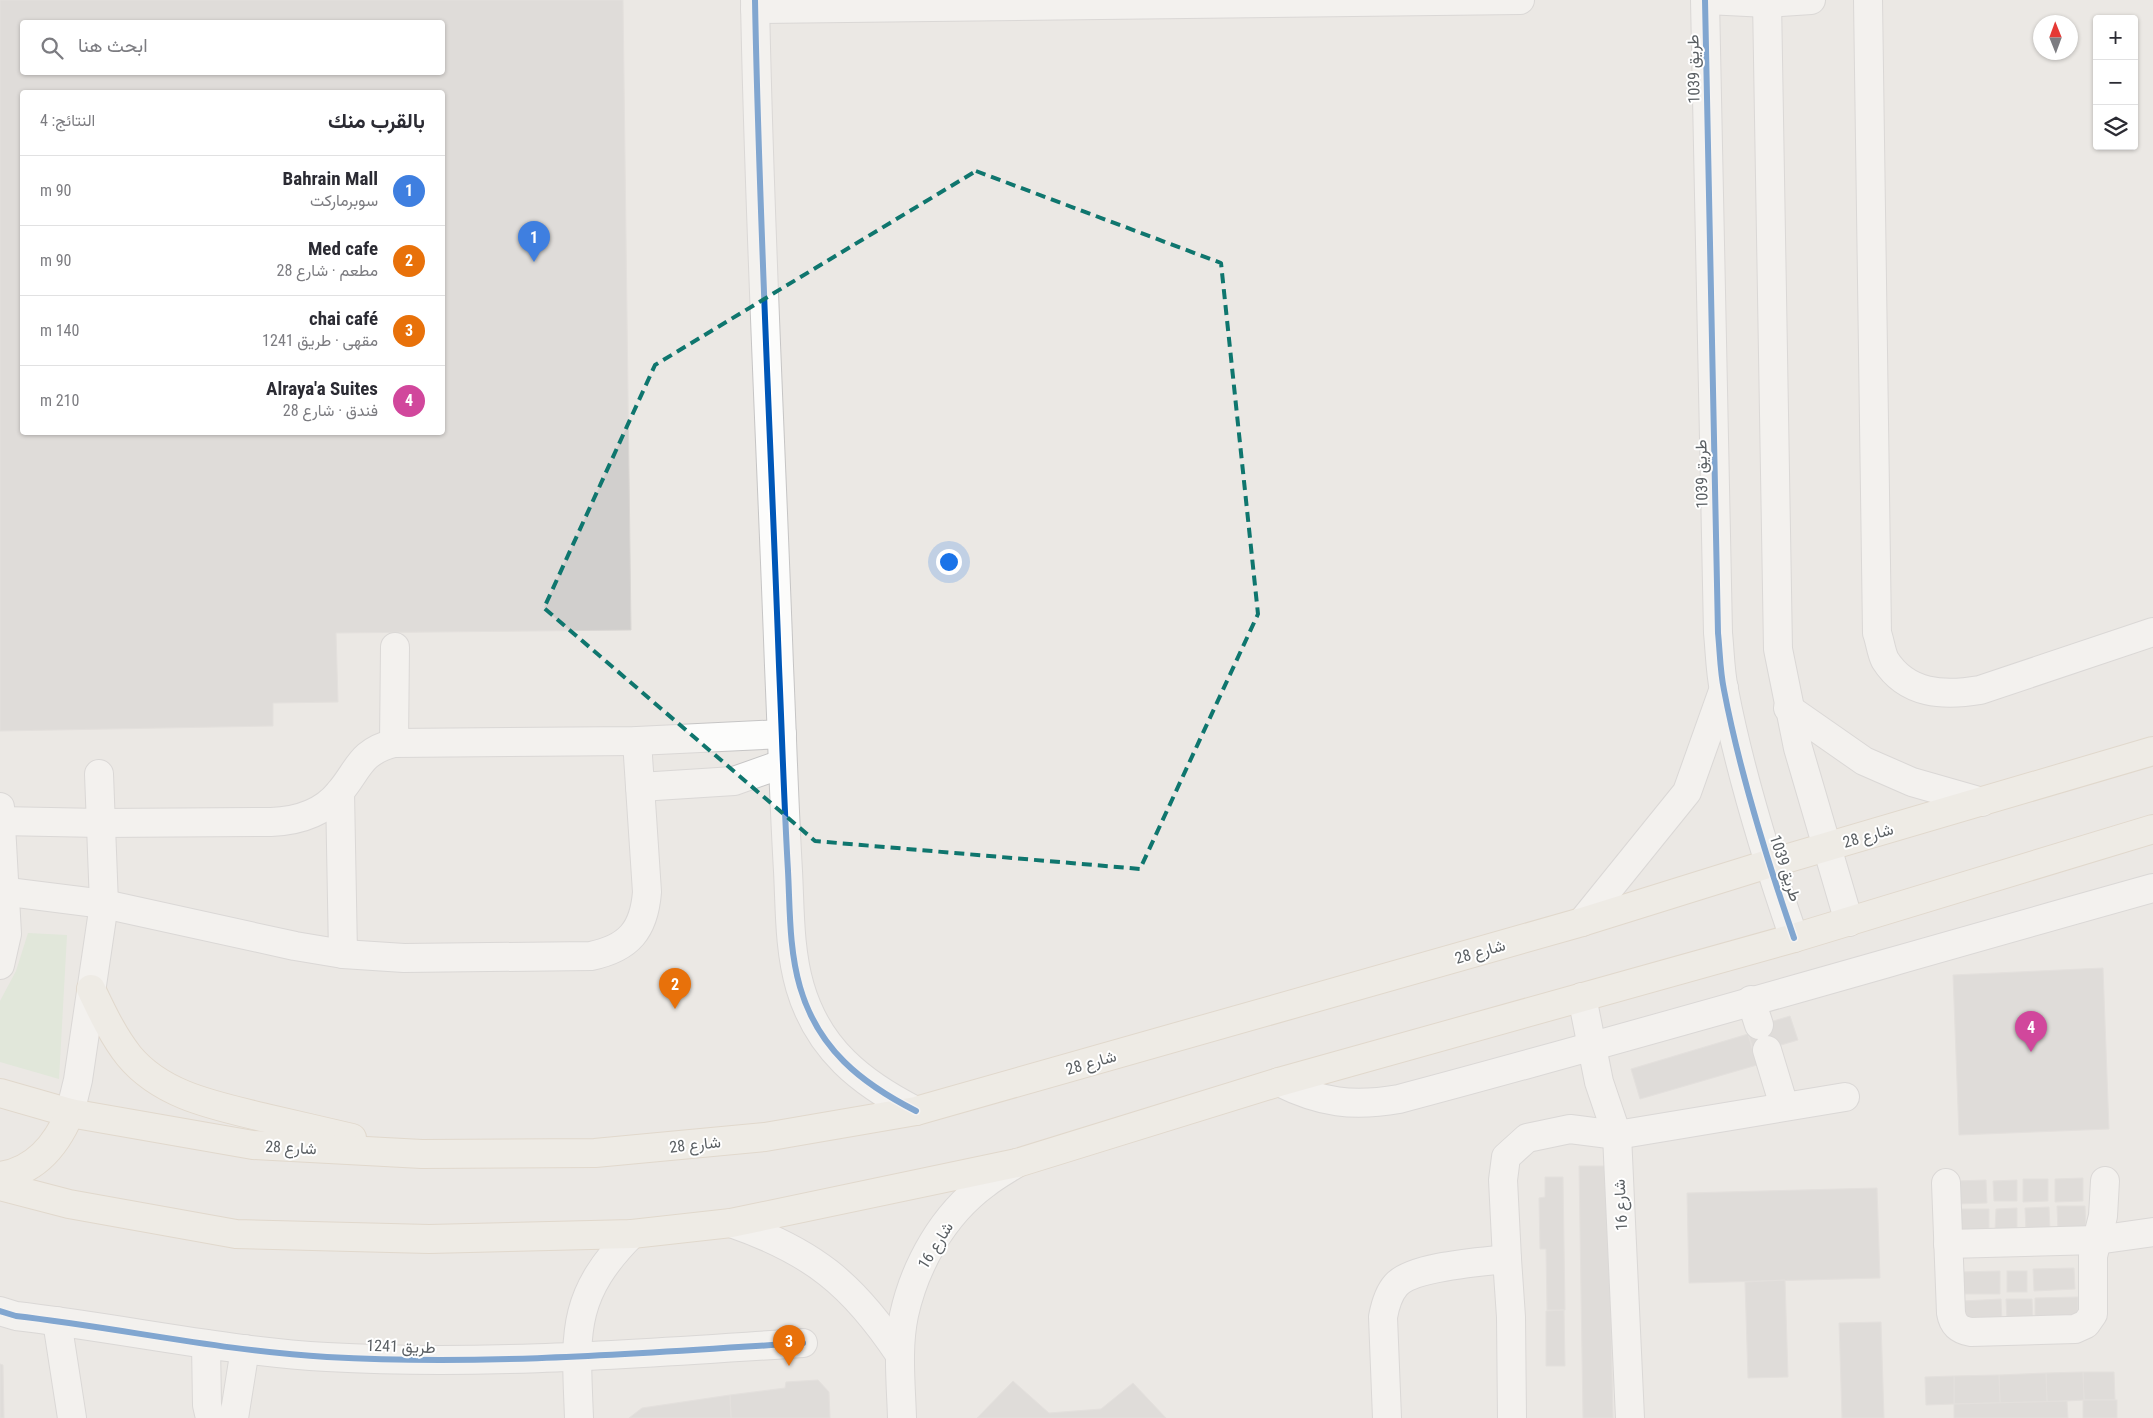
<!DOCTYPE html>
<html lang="ar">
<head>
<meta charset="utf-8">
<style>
	:root { --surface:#fff; --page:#f2f2f3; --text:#2b2b33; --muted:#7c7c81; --line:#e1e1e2; --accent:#8d8f90 }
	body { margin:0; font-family:"Roboto Condensed",Vazirmatn,sans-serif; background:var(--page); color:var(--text); direction:rtl }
	.controls { position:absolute; right:15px; top:15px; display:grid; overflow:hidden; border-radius:5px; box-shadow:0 1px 4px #0004 }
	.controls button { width:45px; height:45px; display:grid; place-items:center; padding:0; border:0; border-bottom:1px solid var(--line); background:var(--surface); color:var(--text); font:25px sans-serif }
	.compass { position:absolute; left:2033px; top:15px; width:45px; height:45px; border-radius:50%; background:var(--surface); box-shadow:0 1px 4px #0004; rotate:359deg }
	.you { position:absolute; left:948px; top:561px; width:18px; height:18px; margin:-12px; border:4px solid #fff; border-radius:50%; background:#1a73e8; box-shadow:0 0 0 8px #1a73e833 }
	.badge { display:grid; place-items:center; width:32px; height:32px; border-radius:50%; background:var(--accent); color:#fff; font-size:16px; font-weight:700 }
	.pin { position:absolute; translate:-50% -41px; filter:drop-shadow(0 1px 2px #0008) }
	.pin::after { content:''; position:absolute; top:26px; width:18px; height:15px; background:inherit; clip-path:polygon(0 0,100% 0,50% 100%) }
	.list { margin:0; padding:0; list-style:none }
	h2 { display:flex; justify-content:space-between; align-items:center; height:65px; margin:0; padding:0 20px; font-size:21px }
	h2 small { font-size:16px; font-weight:400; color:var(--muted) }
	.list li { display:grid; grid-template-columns:32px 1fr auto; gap:15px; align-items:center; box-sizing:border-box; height:70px; padding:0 20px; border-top:1px solid var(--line) }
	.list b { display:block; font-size:19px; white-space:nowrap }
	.list p { margin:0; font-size:16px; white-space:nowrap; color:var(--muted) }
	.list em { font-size:16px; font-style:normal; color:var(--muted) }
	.icon { flex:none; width:28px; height:28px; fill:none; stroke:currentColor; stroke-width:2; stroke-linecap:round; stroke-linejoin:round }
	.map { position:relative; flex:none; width:2153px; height:1418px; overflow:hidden; direction:ltr }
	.search { position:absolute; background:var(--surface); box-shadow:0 1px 4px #0004; left:20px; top:20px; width:425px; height:55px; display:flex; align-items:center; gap:12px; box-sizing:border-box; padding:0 18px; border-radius:5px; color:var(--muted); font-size:19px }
	.panel { position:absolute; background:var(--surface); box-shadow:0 1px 4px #0004; left:20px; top:90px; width:425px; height:345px; border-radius:5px; direction:rtl }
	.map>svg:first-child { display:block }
	.green { fill:#d4e7ce }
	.building { fill:#d1cfcd; stroke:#dad7d4; fill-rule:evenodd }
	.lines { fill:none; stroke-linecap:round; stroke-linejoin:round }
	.minor-casing { stroke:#c6c5c5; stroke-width:30 }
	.major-casing { stroke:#d4c6b0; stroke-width:30 }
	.minor { stroke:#fcfcfb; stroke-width:28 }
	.major { stroke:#f2efe7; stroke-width:28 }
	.cycleway-casing { stroke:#fff; stroke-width:9 }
	.cycleway { stroke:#0057b8; stroke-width:6 }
	.marked { fill:none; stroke:#0f766e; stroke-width:4; stroke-dasharray:10 6; stroke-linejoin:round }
	.labels { text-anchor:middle; stroke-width:4; stroke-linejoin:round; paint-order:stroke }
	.street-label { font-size:16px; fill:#5a5f63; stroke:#fff }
</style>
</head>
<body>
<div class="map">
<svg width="2153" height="1418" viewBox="0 0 2153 1418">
	<rect width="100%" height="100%" fill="#ebe8e4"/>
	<path class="green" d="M28,933L67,935L59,1079L0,1062V1001L16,971Z"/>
	<g class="building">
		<path d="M0,0H623L631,630L336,633L338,702L273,703V726L0,731ZM22,22H442V72H22ZM22,92H442V432H22Z"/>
		<path d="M2103,968L2109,1129L1959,1135L1953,975Z"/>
		<path d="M1790,1016L1798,1040L1754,1053L1747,1029Z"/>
		<path d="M1748,1034L1757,1065L1640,1099L1631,1069Z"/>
		<path d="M1579,1166H1608L1613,1418H1583Z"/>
		<path d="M1545,1177H1563L1565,1310H1547L1546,1249H1540L1539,1198L1545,1197Z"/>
		<path d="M2083,1178V1201L2055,1202V1179Z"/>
		<path d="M2023,1179H2048V1201L2023,1202Z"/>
		<path d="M1986,1180L1987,1203L1956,1204V1181Z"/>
		<path d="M2017,1180V1201H1994L1993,1181Z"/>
		<path d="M1877,1188L1880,1278L1689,1283L1687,1193Z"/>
		<path d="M2057,1206H2085L2086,1230L2058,1231Z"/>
		<path d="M2049,1207L2050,1231H2026L2025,1208Z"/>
		<path d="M2017,1208V1231H1995L1996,1209Z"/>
		<path d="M1958,1209H1989V1232H1959Z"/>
		<path d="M2074,1268L2075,1289L2034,1291L2033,1269Z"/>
		<path d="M2000,1271V1294H1960V1272Z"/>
		<rect x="2007" y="1271" width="20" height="21"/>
		<path d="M1785,1280L1788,1377L1748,1378L1745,1282Z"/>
		<path d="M2078,1297V1320L2035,1321V1298Z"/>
		<path d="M2001,1299L2002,1324H1963V1301Z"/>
		<path d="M2006,1299H2032L2033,1321H2007Z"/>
		<path d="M1564,1310L1565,1366H1546V1311Z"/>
		<path d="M1881,1322L1884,1418H1842L1839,1323Z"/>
		<path d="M0,1364L3,1365L4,1418H0Z"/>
		<path d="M2083,1372H2114L2115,1400H2084Z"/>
		<path d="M2083,1372L2084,1400L2047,1402L2046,1373Z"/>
		<path d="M2046,1373L2047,1402L2000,1403L1999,1375Z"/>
		<path d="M1999,1375L2000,1403L1954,1404V1376Z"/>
		<path d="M1954,1376V1404L1926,1405L1925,1377Z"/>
		<path d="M818,1380L829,1392L830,1418H731L730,1395L785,1388L786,1382Z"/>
		<path d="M1013,1381L1049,1413L1101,1409L1133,1383L1166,1418H977Z"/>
		<path d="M730,1395L731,1418H629L642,1408Z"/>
		<rect x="2083" y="1400" width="34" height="18"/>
		<path d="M2067,1401L2068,1418H1954V1404Z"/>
	</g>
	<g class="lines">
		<defs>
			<g id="minor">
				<path d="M755,0C759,222 771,444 779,666C782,734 784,803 788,871C790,909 789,949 800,987C818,1049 861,1083 916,1111"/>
				<path d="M1705,0L1718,633C1720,652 1720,671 1724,690C1740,774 1766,857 1794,938"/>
				<path d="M1707,0L1767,3L1811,0"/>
				<path d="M1767,0L1778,649L1798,748L1849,922"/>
				<path d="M1868,0L1877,633C1880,641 1881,652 1885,660C1907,695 1944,696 1980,690L2153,632"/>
				<path d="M755,9L1520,0"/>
				<path d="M1788,708L1864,761L1912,782L1982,802"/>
				<path d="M394,743L395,647"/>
				<path d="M640,787L734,781L782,764"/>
				<path d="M340,792L343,954"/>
				<path d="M0,807L7,934L0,965"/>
				<path d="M0,821L100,823L271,822C297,821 322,814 339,793C359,770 359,752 394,743L637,741L782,734"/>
				<path d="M0,891L104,904L295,946L343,954L404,958L591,956C629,948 644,930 647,892L637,741"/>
				<path d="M1582,922L1687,792L1724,688"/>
				<path d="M1582,997L1599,1082L1617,1135L1630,1418"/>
				<path d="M1751,1000L1759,1025"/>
				<path d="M1767,1050L1784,1106"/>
				<path d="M1279,1082C1321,1103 1353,1107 1399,1099C1651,1032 1902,958 2153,888"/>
				<path d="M70,1113L78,1080L104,904L99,774"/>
				<path d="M1946,1183L1951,1313C1953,1325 1959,1330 1971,1332L2075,1329L2086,1324L2093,1314V1256L2103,1216L2105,1181"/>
				<path d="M731,1223C812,1251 853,1284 900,1355"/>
				<path d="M1948,1244L2097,1240L2153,1232"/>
				<path d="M1507,1259L1503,1180L1506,1157L1527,1138L1570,1129L1617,1135L1845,1097"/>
				<path d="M0,1311L16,1316C120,1328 223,1351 327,1357C486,1366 645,1353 803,1343"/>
				<path d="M57,1321L72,1418"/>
				<path d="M206,1344L207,1405L210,1418"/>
				<path d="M234,1418L245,1349"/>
				<path d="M579,1418C576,1336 569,1297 632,1234"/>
				<path d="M902,1418C901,1384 897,1348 904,1315C915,1265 943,1215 985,1184C995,1176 1006,1170 1017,1163"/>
				<path d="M1387,1418L1383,1317C1385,1306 1388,1294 1396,1285C1413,1266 1482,1262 1507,1259L1511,1317L1512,1418"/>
			</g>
			<g id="major">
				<path d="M91,989C102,1012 113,1036 129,1056C163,1097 218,1106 266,1118C295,1125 323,1131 352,1138"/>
				<path d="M0,1093L70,1113L253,1145L422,1154L595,1153L765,1137L916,1111L1582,922L1768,864L2153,751"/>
				<path d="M0,1176C36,1171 57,1144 70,1113"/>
				<path d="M0,1186L69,1204L236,1234L429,1239L632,1234L731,1223L1017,1163L1279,1082L1794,938L2153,829"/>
			</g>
		</defs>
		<use href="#minor" class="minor-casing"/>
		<use href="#major" class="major-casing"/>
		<use href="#minor" class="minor"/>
		<use href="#major" class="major"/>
		<defs>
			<g id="cycleway">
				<path d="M755,0C759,222 771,444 779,666C782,734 784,803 788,871C790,909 789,949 800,987C818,1049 861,1083 916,1111"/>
				<path d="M1705,0L1718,633C1720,652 1720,671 1724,690C1740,774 1766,857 1794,938"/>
				<path d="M0,1311L16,1316C120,1328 223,1351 327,1357C486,1366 645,1353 803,1343"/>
			</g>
		</defs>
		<use href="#cycleway" class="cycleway-casing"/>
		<use href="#cycleway" class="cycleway"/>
	</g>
	<path d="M0 0H2153V1418H0ZM976,171L1221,263L1258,614L1140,869L815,841L544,608L655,365Z" fill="#ebe8e4" fill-opacity=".55" fill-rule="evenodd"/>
	<path class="marked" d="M976,171L1221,263L1258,614L1140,869L815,841L544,608L655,365Z"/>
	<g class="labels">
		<g class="street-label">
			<text transform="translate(1693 69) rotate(-91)" y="6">طريق 1039</text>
			<text transform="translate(1701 474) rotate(-91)" y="6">طريق 1039</text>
			<text transform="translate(1868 835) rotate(-16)" y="6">شارع 28</text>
			<text transform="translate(1786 868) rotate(72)" y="6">طريق 1039</text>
			<text transform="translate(1480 951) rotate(-16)" y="6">شارع 28</text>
			<text transform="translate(1091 1062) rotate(-16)" y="6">شارع 28</text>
			<text transform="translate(695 1144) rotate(-6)" y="6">شارع 28</text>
			<text transform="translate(291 1147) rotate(3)" y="6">شارع 28</text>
			<text transform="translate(1620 1205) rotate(-93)" y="6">شارع 16</text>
			<text transform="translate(935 1245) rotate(-58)" y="6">شارع 16</text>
			<text transform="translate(401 1346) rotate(2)" y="6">طريق 1241</text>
		</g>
	</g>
</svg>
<div class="controls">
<button>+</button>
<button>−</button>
<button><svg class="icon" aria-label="layers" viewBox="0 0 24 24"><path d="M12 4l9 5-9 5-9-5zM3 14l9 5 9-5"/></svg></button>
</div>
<svg class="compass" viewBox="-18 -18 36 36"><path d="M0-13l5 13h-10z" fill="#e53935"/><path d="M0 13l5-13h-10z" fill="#7c7c81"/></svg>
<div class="you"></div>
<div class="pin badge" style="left:534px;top:262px;background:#3f7fe0">1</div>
<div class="pin badge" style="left:675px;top:1009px;background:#e8710a">2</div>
<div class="pin badge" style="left:789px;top:1366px;background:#e8710a">3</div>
<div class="pin badge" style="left:2031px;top:1052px;background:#d1479c">4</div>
<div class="search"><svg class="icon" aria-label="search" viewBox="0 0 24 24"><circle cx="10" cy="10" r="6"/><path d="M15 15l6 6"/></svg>ابحث هنا</div>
<section class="panel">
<h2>بالقرب منك<small>النتائج: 4</small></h2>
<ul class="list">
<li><span class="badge" style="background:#3f7fe0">1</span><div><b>Bahrain Mall</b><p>سوبرماركت</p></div><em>90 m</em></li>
<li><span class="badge" style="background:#e8710a">2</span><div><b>Med cafe</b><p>مطعم · شارع 28</p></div><em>90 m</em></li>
<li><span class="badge" style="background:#e8710a">3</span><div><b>chai café</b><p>مقهى · طريق 1241</p></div><em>140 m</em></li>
<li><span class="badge" style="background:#d1479c">4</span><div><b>Alraya'a Suites</b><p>فندق · شارع 28</p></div><em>210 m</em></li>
</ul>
</section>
</div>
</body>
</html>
